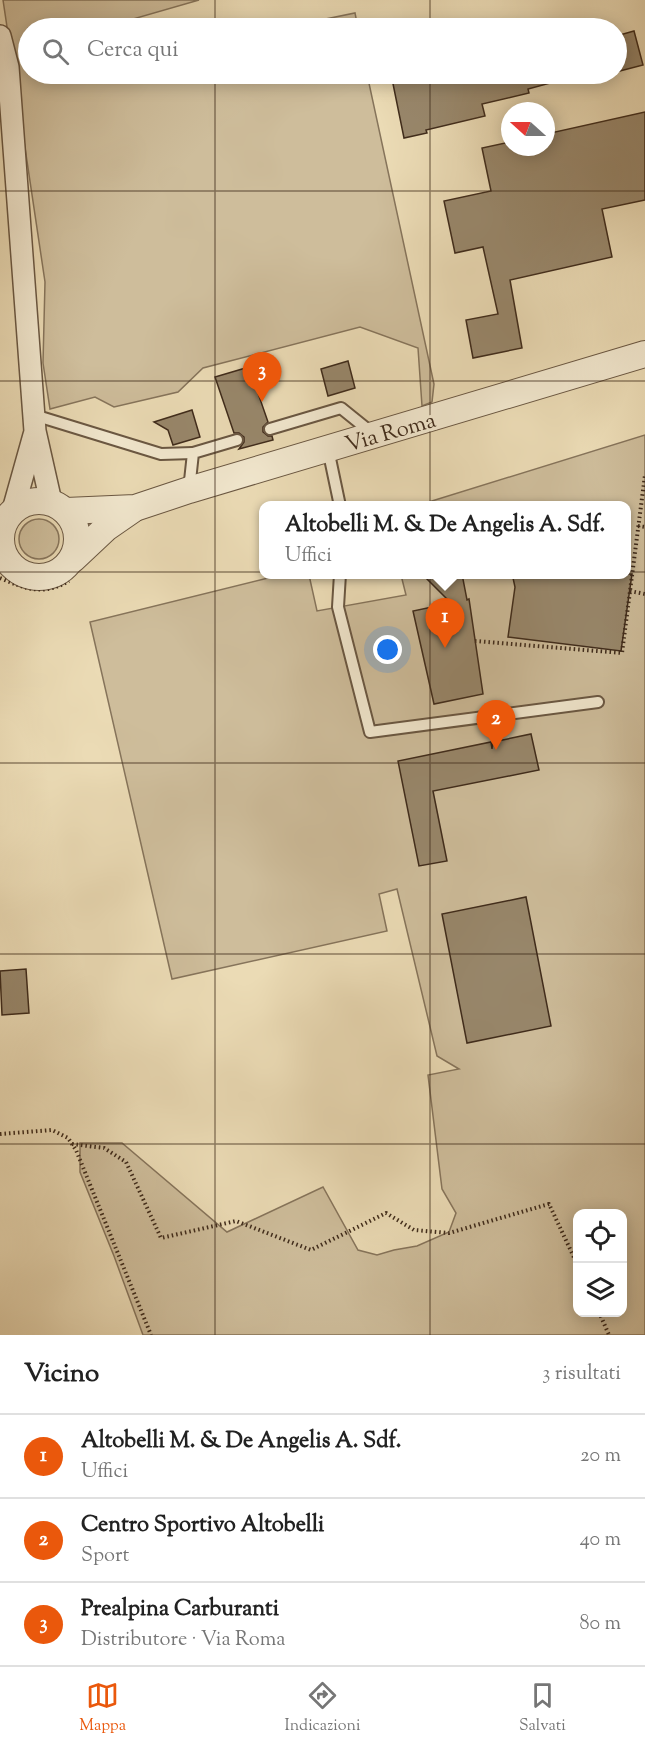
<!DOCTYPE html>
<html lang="it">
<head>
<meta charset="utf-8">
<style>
	:root { --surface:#fff; --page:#f2f2f2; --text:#222; --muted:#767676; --line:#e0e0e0; --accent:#ea580c }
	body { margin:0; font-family:"Sorts Mill Goudy",serif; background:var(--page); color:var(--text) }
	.controls { position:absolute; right:18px; bottom:18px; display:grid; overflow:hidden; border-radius:12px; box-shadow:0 3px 15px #0003 }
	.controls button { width:54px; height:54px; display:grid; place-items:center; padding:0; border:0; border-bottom:2px solid var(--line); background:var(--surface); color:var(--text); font:30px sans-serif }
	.compass { position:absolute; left:501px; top:102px; width:54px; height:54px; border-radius:50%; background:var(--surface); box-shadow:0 3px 15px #0003; rotate:291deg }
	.you { position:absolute; left:388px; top:650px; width:21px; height:21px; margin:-15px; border:4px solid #fff; border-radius:50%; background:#1a73e8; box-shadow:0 0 0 9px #1a73e833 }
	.badge { display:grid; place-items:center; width:39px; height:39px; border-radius:50%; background:var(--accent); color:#fff; font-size:20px; font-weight:700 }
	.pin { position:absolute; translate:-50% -50px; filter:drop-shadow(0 2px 3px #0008) }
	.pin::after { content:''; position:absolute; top:32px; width:21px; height:18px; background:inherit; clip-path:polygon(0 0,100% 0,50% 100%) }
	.popup { position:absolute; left:259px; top:501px; width:372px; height:78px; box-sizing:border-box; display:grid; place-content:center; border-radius:12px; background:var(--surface); filter:drop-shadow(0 2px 4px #0005); font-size:20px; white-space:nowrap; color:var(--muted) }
	.popup b { font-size:22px; color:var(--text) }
	.popup::after { content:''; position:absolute; left:50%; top:100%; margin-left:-12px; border:12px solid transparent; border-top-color:var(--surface) }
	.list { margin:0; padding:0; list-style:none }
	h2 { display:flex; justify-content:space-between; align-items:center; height:78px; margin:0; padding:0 24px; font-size:26px }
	h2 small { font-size:20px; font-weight:400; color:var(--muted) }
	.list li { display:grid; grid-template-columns:39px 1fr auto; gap:18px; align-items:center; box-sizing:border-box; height:84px; padding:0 24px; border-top:2px solid var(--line) }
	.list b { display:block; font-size:22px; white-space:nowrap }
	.list p { margin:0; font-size:20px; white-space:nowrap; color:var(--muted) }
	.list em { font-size:20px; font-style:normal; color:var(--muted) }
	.icon { flex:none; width:33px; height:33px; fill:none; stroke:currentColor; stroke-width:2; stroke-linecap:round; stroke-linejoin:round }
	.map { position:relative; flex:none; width:645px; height:1335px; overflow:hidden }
	.search { position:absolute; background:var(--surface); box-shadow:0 3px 15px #0003; left:18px; right:18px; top:18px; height:66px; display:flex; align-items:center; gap:15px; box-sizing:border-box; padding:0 21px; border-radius:33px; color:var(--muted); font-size:22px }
	.sheet { height:330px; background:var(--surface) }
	nav { display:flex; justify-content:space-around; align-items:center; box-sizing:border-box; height:84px; border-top:2px solid var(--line); background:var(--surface); font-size:16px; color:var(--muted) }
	nav a { display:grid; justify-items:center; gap:3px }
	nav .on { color:var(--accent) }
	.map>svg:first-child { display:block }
	.green { fill:#cebd9b; stroke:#86745b; stroke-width:1.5; fill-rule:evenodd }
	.building { fill:#98876b; stroke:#3f2b1b; stroke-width:1.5 }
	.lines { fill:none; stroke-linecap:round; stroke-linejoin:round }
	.service-casing { stroke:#6a5742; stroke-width:14 }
	.minor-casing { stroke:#6a5742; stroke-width:24 }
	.tertiary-casing { stroke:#6a5742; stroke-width:28 }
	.path { stroke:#3f2b1b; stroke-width:4; stroke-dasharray:1.5 3; stroke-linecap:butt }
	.service { stroke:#f2e8cf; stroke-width:10 }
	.minor { stroke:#f2e8cf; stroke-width:21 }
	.tertiary { stroke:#f2e8cf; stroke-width:26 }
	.grid { fill:none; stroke:#3f2b1b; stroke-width:1.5; stroke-opacity:0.55 }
	.labels { text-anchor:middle; stroke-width:6; stroke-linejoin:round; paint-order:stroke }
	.street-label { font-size:22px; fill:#3f2b1b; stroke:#f2e8cf }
</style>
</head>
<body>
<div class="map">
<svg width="645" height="1335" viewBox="0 0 645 1335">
	<rect width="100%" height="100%" fill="#ebdbb5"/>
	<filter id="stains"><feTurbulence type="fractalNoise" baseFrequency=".00333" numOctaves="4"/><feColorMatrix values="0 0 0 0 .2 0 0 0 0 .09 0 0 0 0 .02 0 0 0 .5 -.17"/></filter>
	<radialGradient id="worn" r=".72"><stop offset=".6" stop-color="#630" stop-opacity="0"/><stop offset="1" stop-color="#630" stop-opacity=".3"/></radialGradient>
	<g class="green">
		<path d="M3,0H199L112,25L111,28H28V74H367L434,384L432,402L422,406L418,348L360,327L203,368L178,392L114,407L95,397L50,409L43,363L45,282Z"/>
		<path d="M355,13L358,28H282Z"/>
		<path d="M645,435V1335H143L114,1256L80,1172V1143H122L227,1232L323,1187L358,1250L377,1255L394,1250L417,1246L449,1232L456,1213L442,1189L428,1075L459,1069L437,1056L397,889L379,894L387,931L172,979L90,622L280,575H309L317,611L406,595L401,575L626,574V506L419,505ZM578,1214H622V1312H578Z"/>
		<circle cx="39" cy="539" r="20"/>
	</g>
	<g class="building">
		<path d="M634,31L643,65L616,72V36Z"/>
		<path d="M391,74H564L565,79L528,89L529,93L482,104L485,116L426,130L427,133L404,138Z"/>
		<path d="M645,112V200L602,209L612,257L510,280L522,348L473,358L466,320L498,314L483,247L455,253L444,201L491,191L482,148L510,142V147H546V134Z"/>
		<path d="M348,361L355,388L328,396L321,369Z"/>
		<path d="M249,367L268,422L263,427V432L268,436H272L273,440L239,449L244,442V437L239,433H234L215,377Z"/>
		<path d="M192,410L200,437L173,445L168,430L154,422Z"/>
		<path d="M422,574H462L467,600L469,599L483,694L434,704L413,611L451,603Z"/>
		<path d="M524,574H632L621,651L508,637L515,587L513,578L524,577Z"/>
		<path d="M531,734L539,770L433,791L447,861L419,866L398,761L491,742L492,749L493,742Z"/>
		<path d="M526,897L551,1026L467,1043L442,914Z"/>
		<path d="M26,969L29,1013L2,1015L0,971Z"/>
	</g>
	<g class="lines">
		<defs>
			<g id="service">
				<path d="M34,415L161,454L193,453"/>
				<path d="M270,429L341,408L372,433"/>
				<path d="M328,449L340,506"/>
				<path d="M189,490L193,453L237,440"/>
				<path d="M340,574L338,607L370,732L598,702"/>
			</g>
			<g id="minor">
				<path d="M0,36L8,67L35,431L51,502"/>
				<path d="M13,510L34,435"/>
			</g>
			<g id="tertiary">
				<circle cx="39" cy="539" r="38"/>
				<path d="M66,511L135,508L189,490L645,354"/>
				<path d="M73,559L106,528L132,510"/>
			</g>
		</defs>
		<use href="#service" class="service-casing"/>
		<use href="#minor" class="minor-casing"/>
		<use href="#tertiary" class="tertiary-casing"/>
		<g class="path">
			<path d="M638,526L645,527"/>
			<path d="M0,578C26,589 43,596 69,581"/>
			<path d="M630,591L645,594"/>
			<path d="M475,641L622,653L645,475"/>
			<path d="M0,1134L52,1130L68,1138L76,1150L151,1335"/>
			<path d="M72,1144L104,1148L126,1162L161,1238L236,1221L311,1250L386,1213L414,1230L449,1233L549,1204L578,1266"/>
			<path d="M599,1312L609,1335"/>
		</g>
		<use href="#service" class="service"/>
		<use href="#minor" class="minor"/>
		<use href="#tertiary" class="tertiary"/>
	</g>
	<path class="grid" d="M215,0V28M430,0V28M215,74V1335M430,74V1335M0,191H645M0,381H645M0,572H645M0,763H645M0,954H645M0,1144H645"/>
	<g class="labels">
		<g class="street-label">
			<text transform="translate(390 431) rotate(-16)" y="8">Via Roma</text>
		</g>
	</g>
	<rect width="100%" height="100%" filter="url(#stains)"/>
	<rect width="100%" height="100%" fill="url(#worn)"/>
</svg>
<div class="controls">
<button><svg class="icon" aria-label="locate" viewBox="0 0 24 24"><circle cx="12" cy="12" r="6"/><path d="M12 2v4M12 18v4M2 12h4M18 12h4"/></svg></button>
<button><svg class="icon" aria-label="layers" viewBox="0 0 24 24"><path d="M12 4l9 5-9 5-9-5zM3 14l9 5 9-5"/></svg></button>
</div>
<svg class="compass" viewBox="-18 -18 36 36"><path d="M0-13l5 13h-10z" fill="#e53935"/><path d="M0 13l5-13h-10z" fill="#767676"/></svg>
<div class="you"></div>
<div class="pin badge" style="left:445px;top:648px">1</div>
<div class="popup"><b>Altobelli M. &amp; De Angelis A. Sdf.</b>Uffici</div>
<div class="pin badge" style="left:496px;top:750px">2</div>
<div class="pin badge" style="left:262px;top:402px">3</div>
<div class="search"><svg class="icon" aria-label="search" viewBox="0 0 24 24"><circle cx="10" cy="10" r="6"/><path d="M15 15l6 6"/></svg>Cerca qui</div>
</div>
<section class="sheet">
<h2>Vicino<small>3 risultati</small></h2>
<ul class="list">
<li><span class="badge">1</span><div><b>Altobelli M. &amp; De Angelis A. Sdf.</b><p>Uffici</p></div><em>20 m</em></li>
<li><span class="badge">2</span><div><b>Centro Sportivo Altobelli</b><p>Sport</p></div><em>40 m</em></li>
<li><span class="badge">3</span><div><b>Prealpina Carburanti</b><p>Distributore · Via Roma</p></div><em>80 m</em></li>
</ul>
</section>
<nav>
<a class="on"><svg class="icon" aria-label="map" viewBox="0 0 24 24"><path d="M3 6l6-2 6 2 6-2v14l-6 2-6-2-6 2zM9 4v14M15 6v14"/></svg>Mappa</a>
<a><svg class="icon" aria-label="directions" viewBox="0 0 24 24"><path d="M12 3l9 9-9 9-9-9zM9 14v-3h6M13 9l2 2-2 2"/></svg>Indicazioni</a>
<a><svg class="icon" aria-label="saved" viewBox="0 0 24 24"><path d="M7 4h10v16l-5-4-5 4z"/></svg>Salvati</a>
</nav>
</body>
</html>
